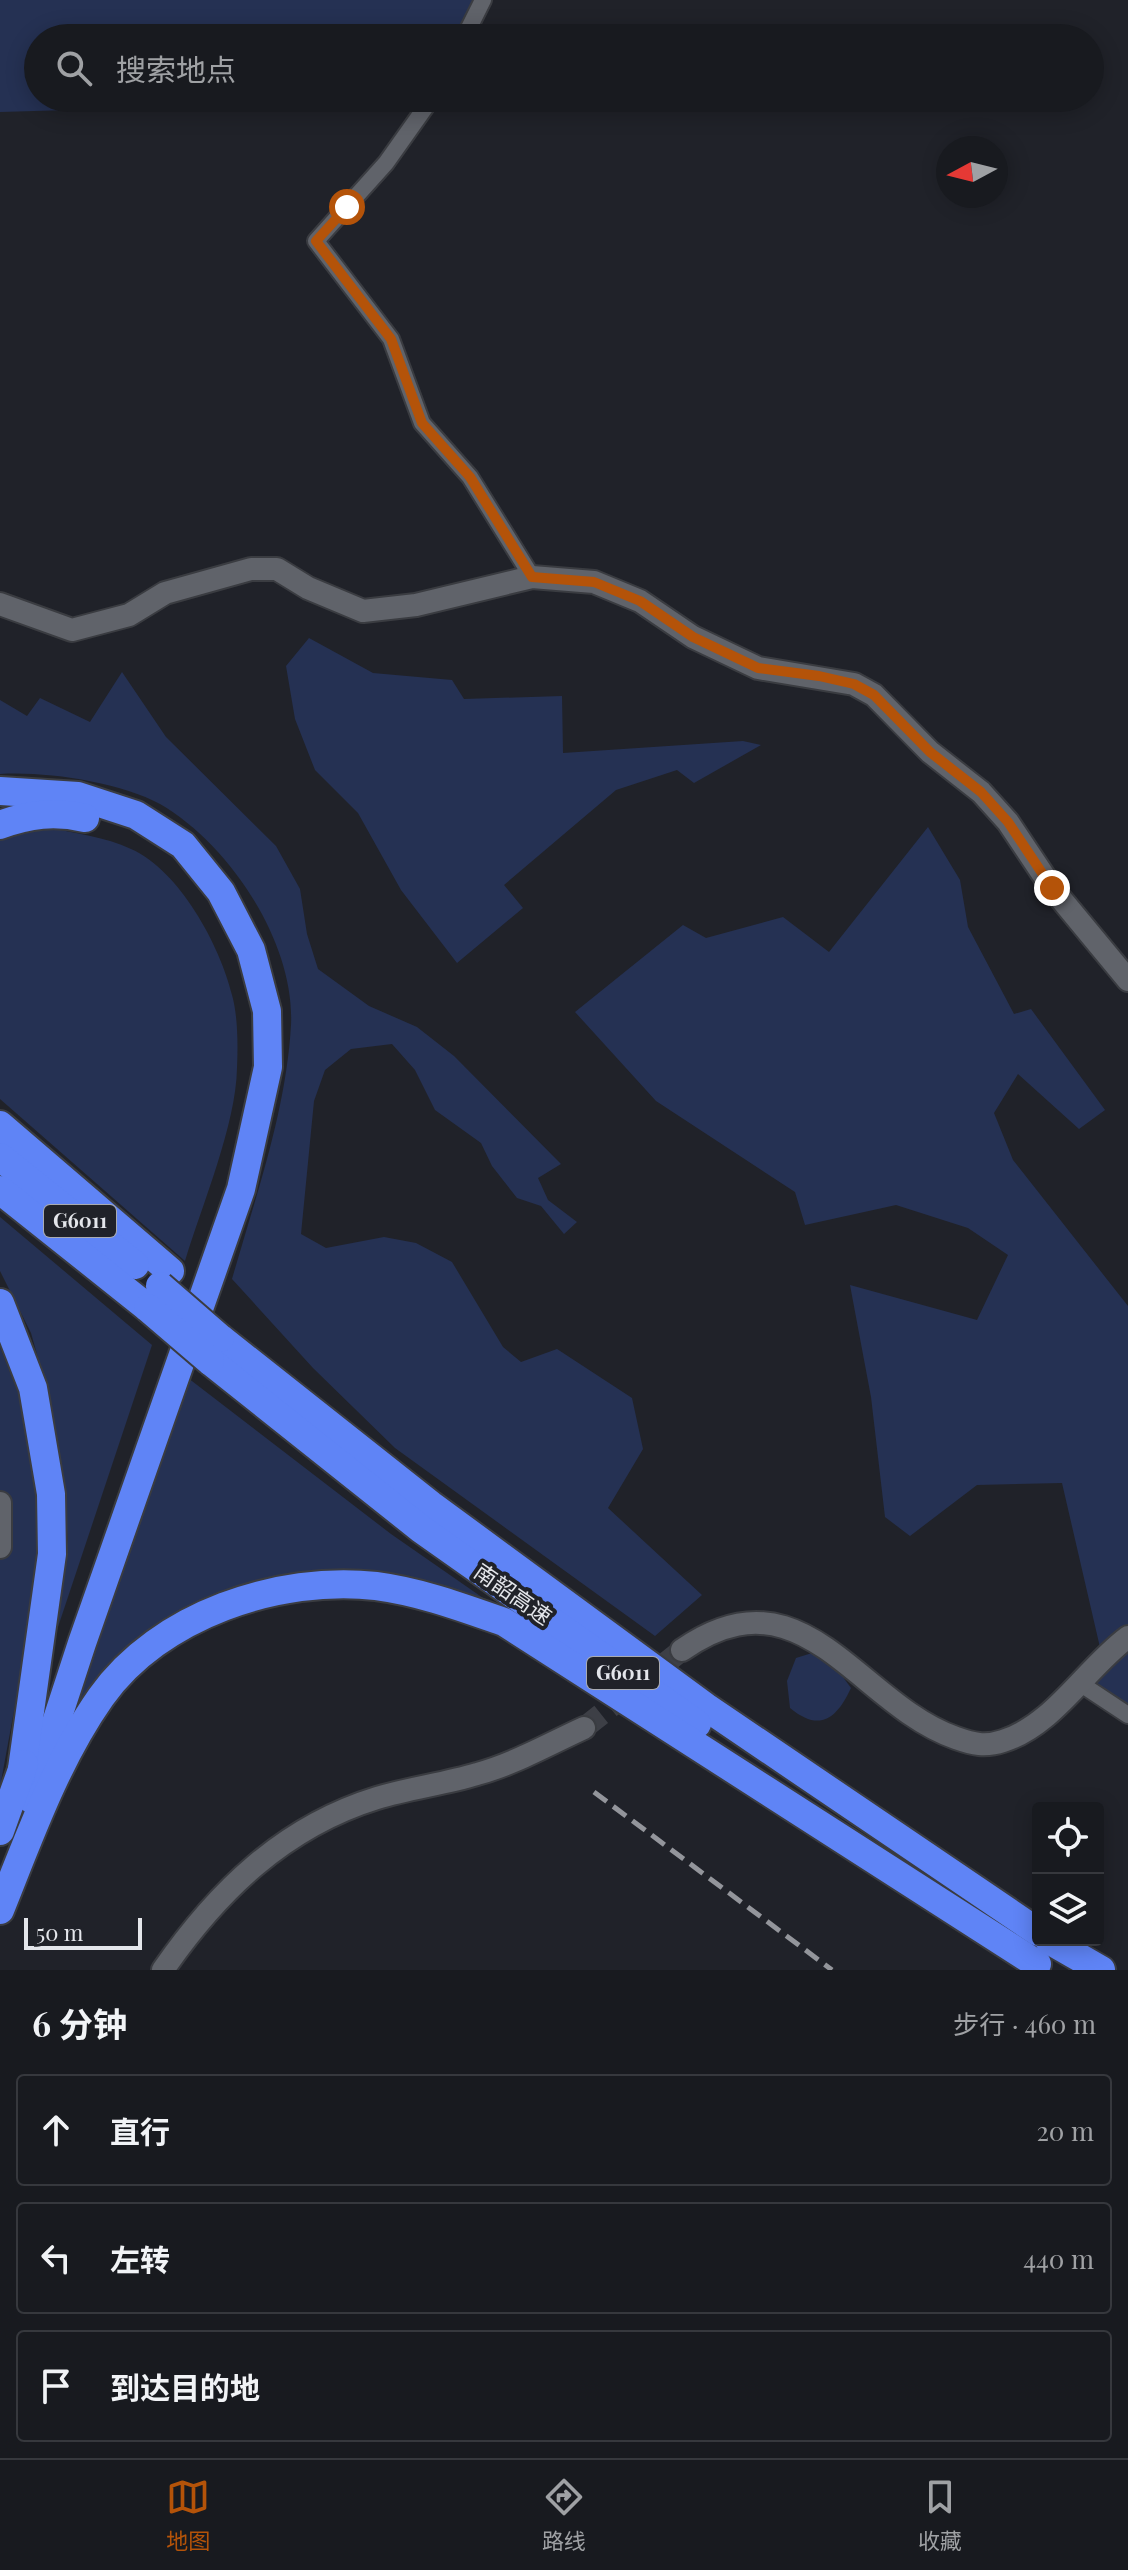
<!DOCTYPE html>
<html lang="zh">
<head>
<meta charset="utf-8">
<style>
	:root { --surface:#181a1f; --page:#212328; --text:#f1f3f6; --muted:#9fa1a4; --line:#36383d; --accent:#b45309 }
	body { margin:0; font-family:"Playfair Display","Noto Sans SC",serif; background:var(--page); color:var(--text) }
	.controls { position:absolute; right:24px; bottom:24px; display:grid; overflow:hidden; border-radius:8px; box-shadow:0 4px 20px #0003 }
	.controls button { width:72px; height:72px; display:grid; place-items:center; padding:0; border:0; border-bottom:2px solid var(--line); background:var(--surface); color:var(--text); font:40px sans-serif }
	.compass { position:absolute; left:936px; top:136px; width:72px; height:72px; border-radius:50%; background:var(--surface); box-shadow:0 4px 20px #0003; rotate:263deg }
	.scale { position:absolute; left:24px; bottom:20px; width:118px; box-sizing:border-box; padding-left:8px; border:4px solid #e4e6eb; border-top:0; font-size:22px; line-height:28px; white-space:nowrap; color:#e4e6eb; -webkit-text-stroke:6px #202229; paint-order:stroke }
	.stop { position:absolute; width:24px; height:24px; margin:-18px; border:6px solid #b45309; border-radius:50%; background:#fff }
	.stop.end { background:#b45309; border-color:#fff; box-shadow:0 2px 8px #0008 }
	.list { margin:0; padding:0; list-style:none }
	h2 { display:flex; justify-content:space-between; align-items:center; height:104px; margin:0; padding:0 32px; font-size:34px }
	h2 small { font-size:26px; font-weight:400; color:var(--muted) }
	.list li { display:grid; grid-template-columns:52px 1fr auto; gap:24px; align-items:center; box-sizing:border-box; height:112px; margin:0 16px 16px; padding:0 16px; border:2px solid var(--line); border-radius:8px }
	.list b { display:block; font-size:30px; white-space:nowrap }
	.list em { font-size:26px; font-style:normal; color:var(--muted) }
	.icon { flex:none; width:44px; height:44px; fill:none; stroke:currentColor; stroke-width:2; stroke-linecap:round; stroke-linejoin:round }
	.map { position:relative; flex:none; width:1128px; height:1970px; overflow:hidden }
	.search { position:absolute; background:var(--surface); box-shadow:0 4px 20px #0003; left:24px; right:24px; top:24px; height:88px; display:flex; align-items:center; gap:20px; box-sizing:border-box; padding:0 28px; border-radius:44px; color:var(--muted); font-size:30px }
	.sheet { height:488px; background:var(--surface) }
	nav { display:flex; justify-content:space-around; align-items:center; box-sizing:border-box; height:112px; border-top:2px solid var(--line); background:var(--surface); font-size:22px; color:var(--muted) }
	nav a { display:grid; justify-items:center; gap:4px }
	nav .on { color:var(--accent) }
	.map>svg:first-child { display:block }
	.green { fill:#253153 }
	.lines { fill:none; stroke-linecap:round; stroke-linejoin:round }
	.secondary-tunnel { stroke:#3d3f46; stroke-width:22; stroke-dasharray:22 11; stroke-linecap:butt }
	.street-casing { stroke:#3a3c41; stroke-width:20 }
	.secondary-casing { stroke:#3a3c41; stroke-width:26 }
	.highway-casing { stroke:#3a3c41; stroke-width:32 }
	.street { stroke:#60636a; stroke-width:16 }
	.secondary { stroke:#60636a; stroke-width:22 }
	.highway { stroke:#5f84f6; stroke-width:28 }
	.rail { stroke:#93959b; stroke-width:5; stroke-dasharray:16 8; stroke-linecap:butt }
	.highway-bridge-casing { stroke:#3a3c41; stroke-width:32; stroke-linecap:butt }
	.highway-bridge { stroke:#5f84f6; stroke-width:28 }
	.route { stroke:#b45309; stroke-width:10 }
	.labels { text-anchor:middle; stroke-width:8; stroke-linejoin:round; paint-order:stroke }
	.shield { fill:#202229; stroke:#a9abb1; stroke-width:2 }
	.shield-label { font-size:20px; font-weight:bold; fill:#e4e6eb }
	.street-label { font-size:22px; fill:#e4e6eb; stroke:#202229 }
</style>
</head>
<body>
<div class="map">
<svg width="1128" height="1970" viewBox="0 0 1128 1970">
	<rect width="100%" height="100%" fill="#202229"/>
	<g class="green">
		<path d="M0,0H483L464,38H38V98H148L138,108L0,112Z"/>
		<path d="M309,638L373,673L452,680L464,699L562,696L563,753L743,741L761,745L694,783L677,770L616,790L504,885L523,908L457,963L401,890L358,813L315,770L295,719L286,666Z"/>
		<path d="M122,672L166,737L276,846L300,889L307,934L318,969L369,1006L417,1027L454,1056L561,1164L538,1178L548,1200L577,1222L564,1234L541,1206L517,1198L492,1166L481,1143L435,1110L415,1070L392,1044L351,1049L325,1070L314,1101L301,1234L326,1248L384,1237L416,1243L452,1262L503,1347L521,1362L557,1349L632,1398L643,1449L608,1508L702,1595L655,1636L395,1448L313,1368L232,1279C256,1195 286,1112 291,1025C295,942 229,844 160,804C120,782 45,771 0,774V700L27,716L40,698L90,722Z"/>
		<path d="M928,827L960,880L968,927L1014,1014L1031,1009L1105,1110L1079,1129L1018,1074L994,1113L1013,1160L1128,1306V1715L1078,1682L1102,1656L1062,1483L977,1485L910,1536L885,1517L871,1397L850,1285L977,1320L1008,1255L968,1228L896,1205L805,1225L795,1192L656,1101L575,1012L683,925L706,938L783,917L829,952Z"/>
		<path d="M49,828C76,833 105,837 131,849C179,870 220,945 232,995C238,1016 238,1046 237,1068C236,1125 202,1205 185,1261L0,1099V838Z"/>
		<path d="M0,1217L152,1345L52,1645L68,1540L63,1480L51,1404L31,1333L0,1271Z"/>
		<path d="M0,1347L27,1415L43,1508L39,1575L0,1787Z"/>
		<path d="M188,1378L391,1534L496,1607L397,1575L328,1572L252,1583L180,1613L52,1752Z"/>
		<path d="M812,1653L840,1673L851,1688C837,1718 820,1733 790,1708L787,1681L796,1658Z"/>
	</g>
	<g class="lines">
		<path class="secondary-tunnel" d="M584,1728L682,1650"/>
		<defs>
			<g id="street">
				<path d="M464,38L483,0"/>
				<path d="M432,98L386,163L316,241L391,339L422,423L470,477L532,577"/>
				<path d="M1078,1682L1128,1715"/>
			</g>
			<g id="secondary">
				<path d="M0,604L72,630L129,615L165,593L251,569H277L308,588L363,611L416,605L532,577L594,582L640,601L693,637L758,668L854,684L874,695L930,752L981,792L1008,822L1052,888L1128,980"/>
				<path d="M0,1503V1547"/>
				<path d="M682,1650C803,1565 856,1703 956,1738C973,1744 985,1747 1003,1741C1054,1725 1086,1668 1128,1637"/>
				<path d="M163,1970C217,1892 283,1827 377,1798C410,1788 444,1784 477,1774C514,1764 549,1744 584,1728"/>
			</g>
			<g id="highway">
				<path d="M0,791L78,796L136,815L183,845L221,892L251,950L267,1011L268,1067L241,1189L82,1643L31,1799"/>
				<path d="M0,825C29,814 55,811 85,818"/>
				<path d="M0,1125L170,1271"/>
				<path d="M0,1157L135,1265"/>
				<path d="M0,1190L148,1308"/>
				<path d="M0,1303L33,1388L51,1494L52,1554L21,1776"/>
				<path d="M220,1338L431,1505L706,1707L1038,1932"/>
				<path d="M210,1361L421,1529L697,1724"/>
				<path d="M0,1831L24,1764"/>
				<path d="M0,1910C29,1838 56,1761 101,1697C159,1615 279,1575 376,1586C421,1592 461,1607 504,1622L1037,1964"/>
				<path d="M1049,1940L1101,1970"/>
			</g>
		</defs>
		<use href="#street" class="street-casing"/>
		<use href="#secondary" class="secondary-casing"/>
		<use href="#highway" class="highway-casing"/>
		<use href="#street" class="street"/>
		<use href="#secondary" class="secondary"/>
		<use href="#highway" class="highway"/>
		<path class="rail" d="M594,1792L832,1970"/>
		<defs>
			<g id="highway-bridge">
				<path d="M160,1286L220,1338"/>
				<path d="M148,1308L210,1361"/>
			</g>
		</defs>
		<use href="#highway-bridge" class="highway-bridge-casing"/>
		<use href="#highway-bridge" class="highway-bridge"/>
	</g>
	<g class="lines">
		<path class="route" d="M347,207L316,241L391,339L422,423L470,477L532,577L594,582L640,601L693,637L758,668L819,676L854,684L874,695L930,752L981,792L1008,822L1052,888"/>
	</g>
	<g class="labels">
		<g class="shield">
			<rect x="44" y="1205" width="72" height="32" rx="6"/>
			<rect x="587" y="1657" width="72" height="32" rx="6"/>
		</g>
		<g class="shield-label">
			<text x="80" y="1228">G6011</text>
			<text x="623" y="1680">G6011</text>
		</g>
		<g class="street-label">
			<text transform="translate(513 1594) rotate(35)" y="8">南韶高速</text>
		</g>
	</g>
</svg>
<div class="controls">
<button><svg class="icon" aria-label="locate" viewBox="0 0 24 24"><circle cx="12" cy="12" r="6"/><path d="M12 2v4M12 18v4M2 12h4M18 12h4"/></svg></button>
<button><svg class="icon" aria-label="layers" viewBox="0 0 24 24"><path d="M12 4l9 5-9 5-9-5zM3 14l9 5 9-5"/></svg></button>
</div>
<svg class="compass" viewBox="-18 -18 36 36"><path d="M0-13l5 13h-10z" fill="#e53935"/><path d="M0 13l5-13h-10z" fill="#9fa1a4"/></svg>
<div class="scale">50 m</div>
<div class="stop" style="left:347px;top:207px"></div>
<div class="stop end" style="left:1052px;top:888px"></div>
<div class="search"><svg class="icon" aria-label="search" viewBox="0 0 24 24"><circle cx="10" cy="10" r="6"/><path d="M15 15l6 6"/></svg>搜索地点</div>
</div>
<section class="sheet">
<h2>6 分钟<small>步行 · 460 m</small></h2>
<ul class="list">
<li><svg class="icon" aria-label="ahead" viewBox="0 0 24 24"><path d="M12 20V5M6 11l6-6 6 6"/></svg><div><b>直行</b></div><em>20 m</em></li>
<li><svg class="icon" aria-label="left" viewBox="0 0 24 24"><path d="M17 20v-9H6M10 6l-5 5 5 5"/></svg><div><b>左转</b></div><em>440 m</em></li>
<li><svg class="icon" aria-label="arrive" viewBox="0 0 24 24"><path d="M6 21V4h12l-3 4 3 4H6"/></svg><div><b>到达目的地</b></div></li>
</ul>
</section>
<nav>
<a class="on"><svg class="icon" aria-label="map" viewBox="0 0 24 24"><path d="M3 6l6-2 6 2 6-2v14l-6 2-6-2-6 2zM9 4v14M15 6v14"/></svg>地图</a>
<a><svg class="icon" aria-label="directions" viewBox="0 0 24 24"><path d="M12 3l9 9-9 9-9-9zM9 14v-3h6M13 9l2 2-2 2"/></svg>路线</a>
<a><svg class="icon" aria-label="saved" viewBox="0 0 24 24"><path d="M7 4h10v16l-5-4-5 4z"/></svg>收藏</a>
</nav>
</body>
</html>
